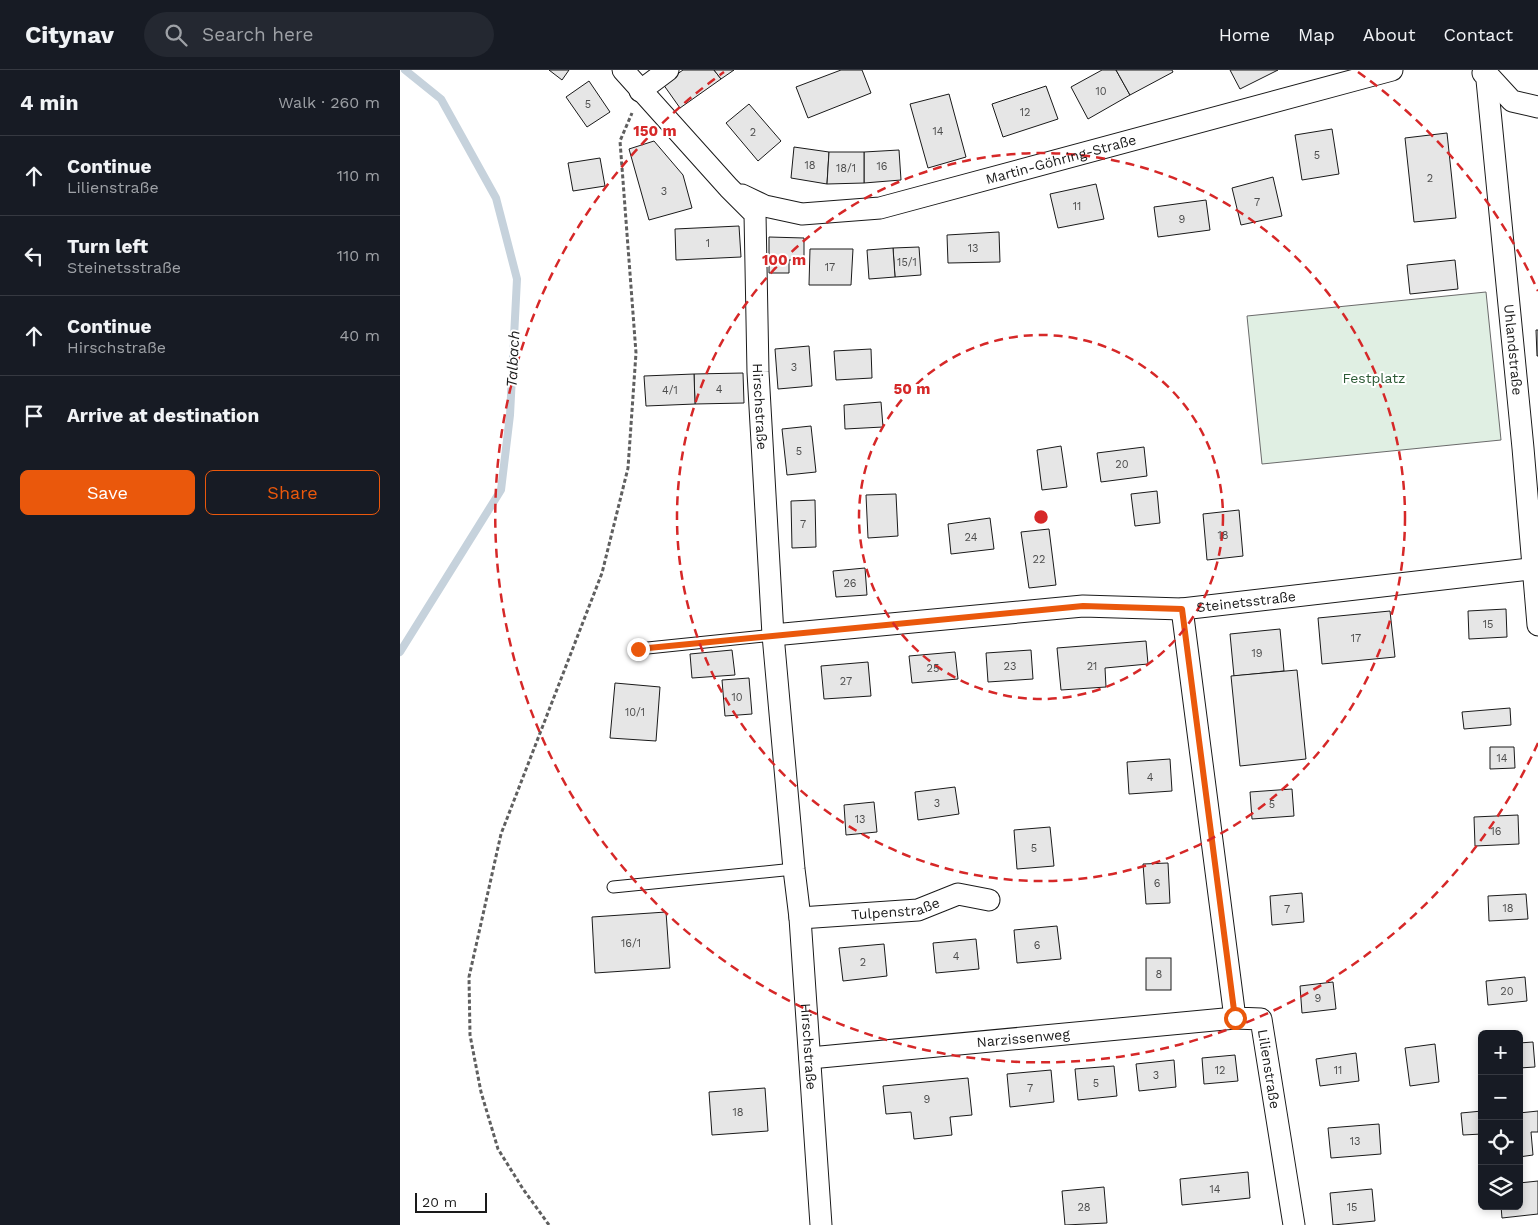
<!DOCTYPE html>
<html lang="en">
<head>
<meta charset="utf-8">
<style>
	:root { --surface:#171b24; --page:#242831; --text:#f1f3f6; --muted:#9ea1a6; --line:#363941; --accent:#ea580c }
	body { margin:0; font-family:"Work Sans",sans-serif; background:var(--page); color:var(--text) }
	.controls { position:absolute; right:15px; bottom:15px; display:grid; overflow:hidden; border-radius:8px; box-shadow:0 2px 8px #0003 }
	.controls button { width:45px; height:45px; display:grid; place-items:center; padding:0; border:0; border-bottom:1px solid var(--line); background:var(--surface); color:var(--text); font:25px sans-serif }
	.scale { position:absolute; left:15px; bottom:12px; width:72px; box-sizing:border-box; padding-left:5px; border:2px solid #1a1a1a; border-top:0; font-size:14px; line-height:18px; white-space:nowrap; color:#1a1a1a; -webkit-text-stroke:4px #fff; paint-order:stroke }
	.stop { position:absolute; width:15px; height:15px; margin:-11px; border:4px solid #ea580c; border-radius:50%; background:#fff }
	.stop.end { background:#ea580c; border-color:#fff; box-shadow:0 1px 5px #0008 }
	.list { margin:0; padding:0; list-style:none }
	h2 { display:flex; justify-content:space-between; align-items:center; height:65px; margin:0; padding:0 20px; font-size:21px }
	h2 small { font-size:16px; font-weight:400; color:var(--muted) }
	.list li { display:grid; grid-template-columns:32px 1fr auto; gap:15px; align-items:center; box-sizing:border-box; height:80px; padding:0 20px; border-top:1px solid var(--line) }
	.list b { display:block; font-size:19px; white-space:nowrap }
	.list p { margin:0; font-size:16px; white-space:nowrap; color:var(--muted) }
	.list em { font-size:16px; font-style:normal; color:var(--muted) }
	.actions { display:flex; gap:10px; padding:15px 20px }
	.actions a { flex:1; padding:11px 0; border:1px solid var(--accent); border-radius:8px; text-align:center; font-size:18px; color:var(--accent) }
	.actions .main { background:var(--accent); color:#fff }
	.icon { flex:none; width:28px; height:28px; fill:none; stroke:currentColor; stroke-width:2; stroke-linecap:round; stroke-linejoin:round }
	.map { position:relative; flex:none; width:1138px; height:1155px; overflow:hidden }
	header { display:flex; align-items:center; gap:30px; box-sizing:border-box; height:70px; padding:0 25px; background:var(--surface); border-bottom:1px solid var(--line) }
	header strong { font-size:24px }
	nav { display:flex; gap:28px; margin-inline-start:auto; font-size:18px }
	.search { width:350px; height:45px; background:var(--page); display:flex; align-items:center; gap:12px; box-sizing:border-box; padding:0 18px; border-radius:28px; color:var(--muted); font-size:19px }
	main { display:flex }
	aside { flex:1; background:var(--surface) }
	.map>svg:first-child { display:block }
	.green { fill:#e0efe3; stroke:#6a6a6a }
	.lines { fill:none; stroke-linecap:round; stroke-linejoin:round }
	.stream { stroke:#c6d2dc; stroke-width:8 }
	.building { fill:#e6e6e6; stroke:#1a1a1a }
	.lane-casing { stroke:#1a1a1a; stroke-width:13 }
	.street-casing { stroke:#1a1a1a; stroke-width:23 }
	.path { stroke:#5f5f5f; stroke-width:3; stroke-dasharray:4 2.5; stroke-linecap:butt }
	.lane { stroke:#fff; stroke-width:11 }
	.street { stroke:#fff; stroke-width:21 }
	.route { stroke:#ea580c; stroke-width:6 }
	.ring { fill:none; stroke:#d62828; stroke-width:2.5; stroke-dasharray:9 6 }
	.labels { text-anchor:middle; stroke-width:4; stroke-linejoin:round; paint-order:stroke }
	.number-label { font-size:11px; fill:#4d4d4d }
	.street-label { font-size:14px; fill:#1a1a1a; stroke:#fff }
	.park-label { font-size:14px; fill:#2b5a34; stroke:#fff }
	.water-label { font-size:15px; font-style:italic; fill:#1a1a1a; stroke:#fff }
	.centre { fill:#d62828; stroke:#fff; stroke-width:2.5 }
	.ring-label { font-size:15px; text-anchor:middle; font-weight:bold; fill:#d62828; stroke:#fff; stroke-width:4; stroke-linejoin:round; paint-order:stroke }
</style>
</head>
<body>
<header>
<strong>Citynav</strong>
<div class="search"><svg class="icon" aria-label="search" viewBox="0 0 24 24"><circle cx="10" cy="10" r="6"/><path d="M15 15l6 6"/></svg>Search here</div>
<nav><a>Home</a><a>Map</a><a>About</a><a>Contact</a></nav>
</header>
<main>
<aside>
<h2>4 min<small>Walk · 260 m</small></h2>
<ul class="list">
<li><svg class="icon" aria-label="ahead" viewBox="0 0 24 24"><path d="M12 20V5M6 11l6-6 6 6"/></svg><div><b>Continue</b><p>Lilienstraße</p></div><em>110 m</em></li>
<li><svg class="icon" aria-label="left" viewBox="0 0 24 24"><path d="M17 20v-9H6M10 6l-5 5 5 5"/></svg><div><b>Turn left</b><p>Steinetsstraße</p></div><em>110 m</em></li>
<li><svg class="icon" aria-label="ahead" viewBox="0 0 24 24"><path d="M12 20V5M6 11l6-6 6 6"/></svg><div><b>Continue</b><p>Hirschstraße</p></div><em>40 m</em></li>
<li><svg class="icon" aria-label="arrive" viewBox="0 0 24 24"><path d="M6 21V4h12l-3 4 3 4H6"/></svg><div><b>Arrive at destination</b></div></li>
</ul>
<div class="actions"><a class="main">Save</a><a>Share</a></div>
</aside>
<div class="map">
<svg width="1138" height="1155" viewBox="0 0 1138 1155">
	<rect width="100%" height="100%" fill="#fff"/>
	<path class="green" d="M1086,222L1101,370L862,394L847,246Z"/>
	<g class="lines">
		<path class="stream" d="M0,582L101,420L110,345L117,209L96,128L41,29L5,0"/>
	</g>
	<g class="building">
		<path d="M149,0H169L162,10Z"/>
		<path d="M283,0H314L321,9L280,38L263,14Z"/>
		<path d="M314,0H334L321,9Z"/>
		<path d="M441,0H462L471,23L408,48L396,17Z"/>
		<path d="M702,0H716L730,25L688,49L671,17Z"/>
		<path d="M716,0H772L773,2L730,25Z"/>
		<path d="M830,0H878L840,19Z"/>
		<path d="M189,11L210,42L187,57L166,27Z"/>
		<path d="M646,16L658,49L603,67L592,34Z"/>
		<path d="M549,24L566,87L528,98L510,34Z"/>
		<path d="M349,34L381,71L358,91L326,53Z"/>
		<path d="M932,59L939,104L902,110L895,65Z"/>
		<path d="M1047,63L1056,148L1014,152L1005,68Z"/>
		<path d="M254,71L283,105L292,138L249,150L229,79Z"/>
		<path d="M394,77L429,82L427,114L391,108Z"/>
		<path d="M499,80L501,110L464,113V82Z"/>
		<path d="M429,82H464V113L427,114Z"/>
		<path d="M200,88L205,116L173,121L168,93Z"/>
		<path d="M873,107L882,146L841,155L832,118Z"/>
		<path d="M696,114L704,149L658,158L650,124Z"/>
		<path d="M806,130L810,160L758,167L754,137Z"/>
		<path d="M339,156L341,187L276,190L275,159Z"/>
		<path d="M599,162L600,192L548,193L547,165Z"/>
		<path d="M369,167L404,168V190H389V203H369Z"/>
		<path d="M519,177L521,205L495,207L493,178Z"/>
		<path d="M493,178L495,207L469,209L467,180Z"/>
		<path d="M410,179H453L451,215H409Z"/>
		<path d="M1055,190L1058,219L1010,224L1007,195Z"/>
		<path d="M1136,260H1138V286H1137Z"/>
		<path d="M409,276L412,316L378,319L375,279Z"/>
		<path d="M471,279L472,308L436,310L434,281Z"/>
		<path d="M343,303L344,333L295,334L294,304Z"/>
		<path d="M294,304L295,334L246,336L244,306Z"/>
		<path d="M481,332L483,357L445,359L444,335Z"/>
		<path d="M411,356L416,402L387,405L382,359Z"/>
		<path d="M661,376L667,417L642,420L637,380Z"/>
		<path d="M744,377L747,406L701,412L697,383Z"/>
		<path d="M757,421L760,453L735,456L731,424Z"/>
		<path d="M496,424L498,466L468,468L466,425Z"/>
		<path d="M415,430L416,477L392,478L391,431Z"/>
		<path d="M839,440L843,486L807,490L803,444Z"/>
		<path d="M590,448L594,479L551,484L548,454Z"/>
		<path d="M649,459L656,515L629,518L621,462Z"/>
		<path d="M465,498L467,525L436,527L433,501Z"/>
		<path d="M1106,539L1107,567L1069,569L1068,541Z"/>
		<path d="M990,541L995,587L922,594L918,548Z"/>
		<path d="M880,559L884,601L834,606L830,564Z"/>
		<path d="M746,571L748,594L705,598L706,617L661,620L657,578Z"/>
		<path d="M332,580L335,605L292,608L290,584Z"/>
		<path d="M631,580L633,609L588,612L586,583Z"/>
		<path d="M555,582L558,609L512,613L509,586Z"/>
		<path d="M468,592L471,626L424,629L421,596Z"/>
		<path d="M897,600L906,689L840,696L831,606Z"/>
		<path d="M349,608L352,644L325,646L322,610Z"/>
		<path d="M215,613L260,617L256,671L210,668Z"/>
		<path d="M1110,638L1111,655L1064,659L1062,642Z"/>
		<path d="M1090,677H1114L1115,698L1090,699Z"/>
		<path d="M770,689L772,721L729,724L727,692Z"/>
		<path d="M555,717L559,744L518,750L515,722Z"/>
		<path d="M892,719L894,746L852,749L850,722Z"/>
		<path d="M474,732L477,762L446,765L444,735Z"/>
		<path d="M1118,745L1119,774L1075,776L1074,747Z"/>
		<path d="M650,757L654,796L617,799L614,760Z"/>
		<path d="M768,793L770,833L746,834L743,794Z"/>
		<path d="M902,823L904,852L872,855L870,826Z"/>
		<path d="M1126,824L1128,849L1089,851L1088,826Z"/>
		<path d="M266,842L270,898L195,903L192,847Z"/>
		<path d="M657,856L661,889L617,893L614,860Z"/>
		<path d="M576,869L579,899L536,903L533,873Z"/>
		<path d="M484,874L487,906L443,911L439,878Z"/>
		<rect x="746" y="888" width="25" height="32"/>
		<path d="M1125,907L1127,931L1088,935L1086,911Z"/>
		<path d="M933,912L936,939L902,943L900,916Z"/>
		<path d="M1133,972L1135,997L1119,998V973Z"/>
		<path d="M1035,974L1039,1012L1010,1016L1005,978Z"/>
		<path d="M956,983L959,1011L920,1016L916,989Z"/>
		<path d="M835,985L838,1011L804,1014L802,988Z"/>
		<path d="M774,990L776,1017L739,1021L736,994Z"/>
		<path d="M714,996L717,1026L678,1030L675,999Z"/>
		<path d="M651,1000L654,1032L610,1037L607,1004Z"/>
		<path d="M568,1008L572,1045L550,1047L552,1065L514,1069L511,1042L486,1044L483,1016Z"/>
		<path d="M365,1018L368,1061L312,1065L309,1022Z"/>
		<path d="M1082,1041V1064L1063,1065L1061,1043Z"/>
		<path d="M1138,1041V1062H1131L1133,1085L1119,1087V1043Z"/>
		<path d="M979,1054L981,1084L931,1088L928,1058Z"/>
		<path d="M848,1102L850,1128L782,1135L780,1109Z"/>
		<path d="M1138,1111V1144L1102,1148L1101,1136H1119V1113Z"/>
		<path d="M704,1117L707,1153L665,1155L662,1121Z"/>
		<path d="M972,1119L975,1151L933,1155L930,1123Z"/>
	</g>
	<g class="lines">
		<defs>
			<g id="lane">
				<path d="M238,579L373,565"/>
				<path d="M213,817L394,799"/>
			</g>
			<g id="street">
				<path id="s1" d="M223,0L329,118L355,144L358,302L373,565L394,799L400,848L421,1155"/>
				<path id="s2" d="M1086,0L1123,378L1138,555"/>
				<path d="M1083,3L1088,5L1112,31L1138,37"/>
				<path d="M240,21L268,0"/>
				<path id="s3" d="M342,125L365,136L402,144L480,138L992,0"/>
				<path id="s4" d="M782,539L835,948L861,949L894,1155"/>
				<path id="s5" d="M373,565L683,536L782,539L1138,498"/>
				<path id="s6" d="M400,848L518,840L558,824L589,830"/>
				<path id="s7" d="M410,988L835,948"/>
			</g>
		</defs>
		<use href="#lane" class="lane-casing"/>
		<use href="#street" class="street-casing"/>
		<path class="path" d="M149,1155L123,1119L98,1079L81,1022L70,965L69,907L101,764L202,503L228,398L236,283L220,71L232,43"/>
		<use href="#lane" class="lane"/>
		<use href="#street" class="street"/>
	</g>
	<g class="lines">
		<path class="route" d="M238,579L683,536L782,539L835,948"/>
	</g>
	<g class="ring">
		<circle cx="641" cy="447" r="182"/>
		<circle cx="641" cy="447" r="364"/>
		<path d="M1138 673A546 546 0 1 1 324 2M958 2A546 546 0 0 1 1138 221"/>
	</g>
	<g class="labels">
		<g class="number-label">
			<text x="701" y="25">10</text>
			<text x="188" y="38">5</text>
			<text x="625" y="46">12</text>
			<text x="538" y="65">14</text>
			<text x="353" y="66">2</text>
			<text x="917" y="89">5</text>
			<text x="410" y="99">18</text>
			<text x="482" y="100">16</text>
			<text x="446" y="102">18/1</text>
			<text x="1030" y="112">2</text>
			<text x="264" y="125">3</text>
			<text x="857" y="136">7</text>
			<text x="677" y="140">11</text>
			<text x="782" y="153">9</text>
			<text x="308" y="177">1</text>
			<text x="573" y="182">13</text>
			<text x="507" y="196">15/1</text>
			<text x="430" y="201">17</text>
			<text x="394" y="301">3</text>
			<text x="319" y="323">4</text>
			<text x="270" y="324">4/1</text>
			<text x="399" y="385">5</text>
			<text x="722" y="398">20</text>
			<text x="403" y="458">7</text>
			<text x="823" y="469">18</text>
			<text x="571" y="471">24</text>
			<text x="639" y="493">22</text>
			<text x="450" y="517">26</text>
			<text x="1088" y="558">15</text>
			<text x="956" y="572">17</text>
			<text x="857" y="587">19</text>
			<text x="610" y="600">23</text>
			<text x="692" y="600">21</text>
			<text x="533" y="602">25</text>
			<text x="446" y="615">27</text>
			<text x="337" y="631">10</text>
			<text x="235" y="646">10/1</text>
			<text x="1102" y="692">14</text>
			<text x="750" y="711">4</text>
			<text x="537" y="737">3</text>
			<text x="872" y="738">5</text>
			<text x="460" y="753">13</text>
			<text x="1096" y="765">16</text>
			<text x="634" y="782">5</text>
			<text x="757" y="817">6</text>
			<text x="1108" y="842">18</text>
			<text x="887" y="843">7</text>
			<text x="231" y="877">16/1</text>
			<text x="637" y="879">6</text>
			<text x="556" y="890">4</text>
			<text x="463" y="896">2</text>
			<text x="759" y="908">8</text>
			<text x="1107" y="925">20</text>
			<text x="918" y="932">9</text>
			<text x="820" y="1004">12</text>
			<text x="938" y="1004">11</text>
			<text x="756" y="1009">3</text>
			<text x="696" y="1017">5</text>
			<text x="630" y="1022">7</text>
			<text x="527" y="1033">9</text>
			<text x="338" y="1046">18</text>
			<text x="955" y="1075">13</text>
			<text x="815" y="1123">14</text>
			<text x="684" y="1141">28</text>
			<text x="952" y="1141">15</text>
		</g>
		<g class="street-label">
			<text dy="5" stroke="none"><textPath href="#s3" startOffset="329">Martin-Göhring-Straße</textPath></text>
			<text dy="5" stroke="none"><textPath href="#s2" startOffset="281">Uhlandstraße</textPath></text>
			<text dy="5" stroke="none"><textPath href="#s1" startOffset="388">Hirschstraße</textPath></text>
			<text dy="5" stroke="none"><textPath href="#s5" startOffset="475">Steinetsstraße</textPath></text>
			<text dy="5" stroke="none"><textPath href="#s6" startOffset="96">Tulpenstraße</textPath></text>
			<text dy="5" stroke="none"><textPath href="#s7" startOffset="214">Narzissenweg</textPath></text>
			<text dy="5" stroke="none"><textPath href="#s1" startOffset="1030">Hirschstraße</textPath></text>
			<text dy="5" stroke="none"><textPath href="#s4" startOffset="489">Lilienstraße</textPath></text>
		</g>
		<g class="park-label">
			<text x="974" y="313">Festplatz</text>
		</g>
		<g class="water-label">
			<text transform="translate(113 289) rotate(-87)" y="5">Talbach</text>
		</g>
	</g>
	<circle cx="641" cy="447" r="8" class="centre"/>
	<g class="ring-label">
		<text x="255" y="66">150 m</text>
		<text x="384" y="195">100 m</text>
		<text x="512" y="324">50 m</text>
	</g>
</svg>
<div class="controls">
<button>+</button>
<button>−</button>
<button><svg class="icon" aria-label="locate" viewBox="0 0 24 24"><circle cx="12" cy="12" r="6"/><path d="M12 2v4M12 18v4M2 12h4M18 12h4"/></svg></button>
<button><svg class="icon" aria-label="layers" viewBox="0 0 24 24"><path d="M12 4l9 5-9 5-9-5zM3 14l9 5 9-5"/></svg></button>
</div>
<div class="scale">20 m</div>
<div class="stop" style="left:835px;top:948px"></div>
<div class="stop end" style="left:238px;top:579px"></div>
</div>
</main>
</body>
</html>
